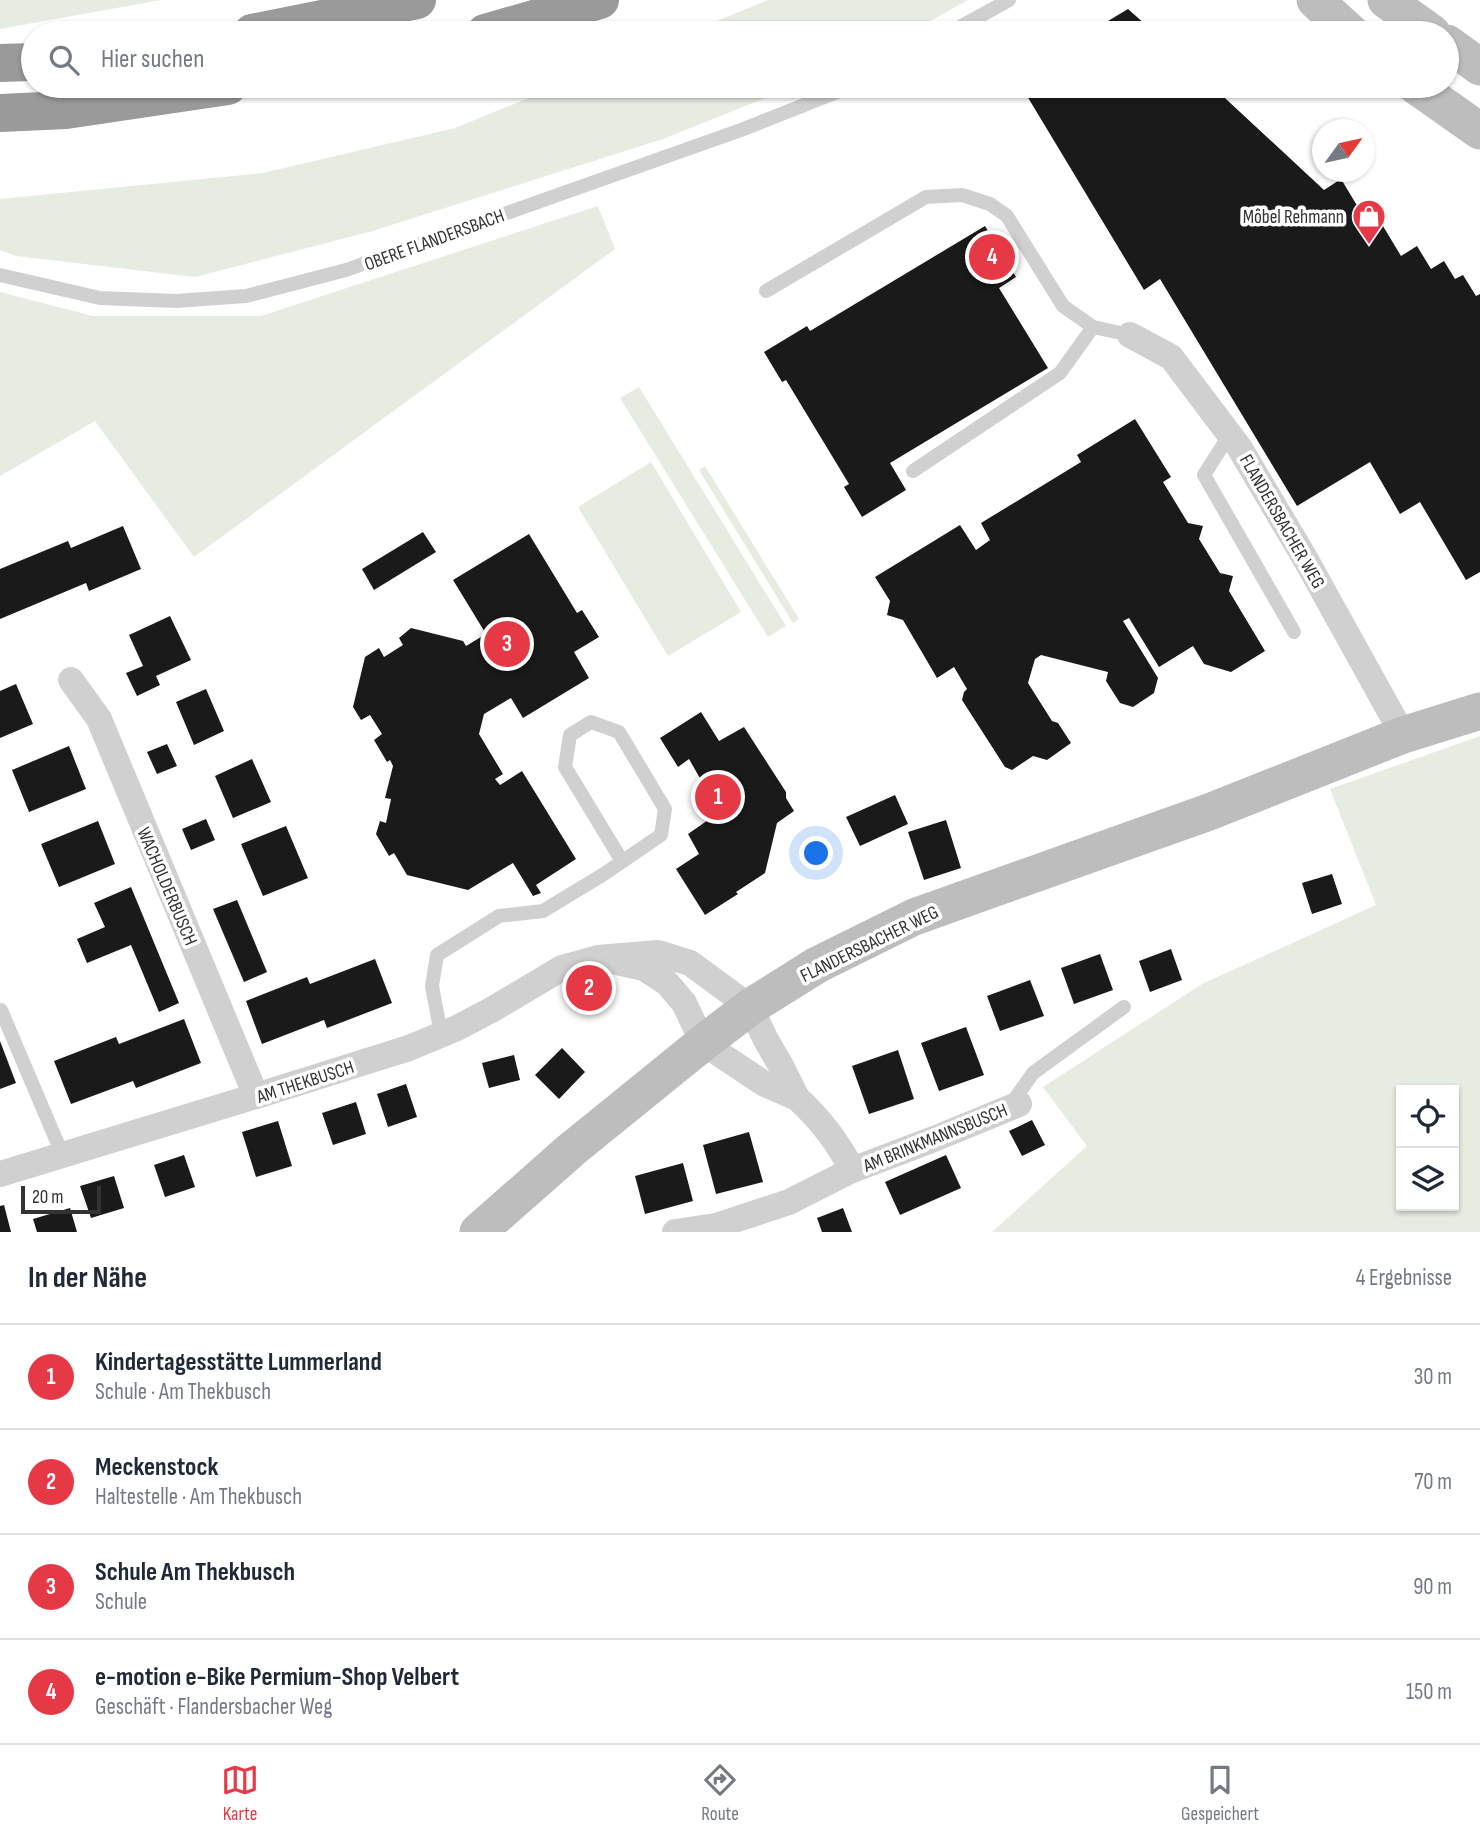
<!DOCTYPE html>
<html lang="de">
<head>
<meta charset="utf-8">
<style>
	:root { --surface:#fff; --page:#f6f6f7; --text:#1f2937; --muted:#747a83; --line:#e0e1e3; --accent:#e63946 }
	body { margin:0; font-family:"Sofia Sans Condensed",sans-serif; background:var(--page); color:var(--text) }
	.controls { position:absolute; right:21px; bottom:21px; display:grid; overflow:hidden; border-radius:0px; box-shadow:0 2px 5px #0004 }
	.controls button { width:63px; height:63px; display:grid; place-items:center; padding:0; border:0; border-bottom:2px solid var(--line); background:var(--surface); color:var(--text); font:35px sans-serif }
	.compass { position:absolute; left:1312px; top:119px; width:63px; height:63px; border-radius:50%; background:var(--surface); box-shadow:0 2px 5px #0004; rotate:57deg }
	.scale { position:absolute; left:21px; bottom:18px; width:80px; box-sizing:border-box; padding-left:7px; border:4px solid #333; border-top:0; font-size:19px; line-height:24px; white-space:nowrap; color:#333; -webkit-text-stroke:5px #fff; paint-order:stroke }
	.you { position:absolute; left:817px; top:854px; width:24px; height:24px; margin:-18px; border:5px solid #fff; border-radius:50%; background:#1a73e8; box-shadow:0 0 0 10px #1a73e833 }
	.badge { display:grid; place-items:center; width:46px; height:46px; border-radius:50%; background:var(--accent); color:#fff; font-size:23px; font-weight:700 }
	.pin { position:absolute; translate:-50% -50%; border:4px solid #fff; box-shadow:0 2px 7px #0006 }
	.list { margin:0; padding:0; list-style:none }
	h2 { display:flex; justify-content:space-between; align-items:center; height:91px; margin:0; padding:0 28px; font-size:30px }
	h2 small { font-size:23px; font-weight:400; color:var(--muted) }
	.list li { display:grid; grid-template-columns:46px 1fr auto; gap:21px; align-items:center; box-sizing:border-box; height:105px; padding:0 28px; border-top:2px solid var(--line) }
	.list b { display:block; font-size:26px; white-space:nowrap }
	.list p { margin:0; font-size:23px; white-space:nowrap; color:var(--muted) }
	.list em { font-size:23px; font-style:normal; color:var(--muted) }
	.icon { flex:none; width:38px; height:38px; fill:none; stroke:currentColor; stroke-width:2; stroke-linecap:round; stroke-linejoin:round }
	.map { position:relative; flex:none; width:1480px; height:1232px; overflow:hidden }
	.search { position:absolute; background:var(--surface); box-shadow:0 2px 5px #0004; left:21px; right:21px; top:21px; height:77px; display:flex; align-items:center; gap:18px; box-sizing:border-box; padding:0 24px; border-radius:38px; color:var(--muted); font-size:26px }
	.sheet { height:511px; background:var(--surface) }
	nav { display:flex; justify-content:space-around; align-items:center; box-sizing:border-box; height:98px; border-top:2px solid var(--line); background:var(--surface); font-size:19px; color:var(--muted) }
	nav a { display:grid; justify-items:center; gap:4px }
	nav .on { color:var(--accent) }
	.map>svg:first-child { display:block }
	.green { fill:#e6ecdf; fill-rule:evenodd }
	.building { fill:#1a1a1a }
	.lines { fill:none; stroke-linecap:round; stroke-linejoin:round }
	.service { stroke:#d0d0d0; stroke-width:14 }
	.minor { stroke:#d0d0d0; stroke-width:26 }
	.secondary { stroke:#bdbdbd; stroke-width:37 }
	.motorway { stroke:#9a9a9a; stroke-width:38 }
	.labels { text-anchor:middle; stroke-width:7; stroke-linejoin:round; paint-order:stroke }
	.poi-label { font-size:19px; fill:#333; stroke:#fff; text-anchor:end }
	.street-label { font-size:19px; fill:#333; stroke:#fff }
</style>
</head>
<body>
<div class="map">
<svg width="1480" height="1232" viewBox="0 0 1480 1232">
	<rect width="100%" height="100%" fill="#fff"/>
	<g class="green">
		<path d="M0,0H161L0,29Z"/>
		<path d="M768,0H968L909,33H687Z"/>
		<path d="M558,86H795L663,139L369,232L195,277L16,256L0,250V199L263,173L455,128Z"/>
		<path d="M598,206L615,249L194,557L95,421L0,476V292L93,316H261Z"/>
		<path d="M639,387L786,626L768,637L620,398Z"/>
		<path d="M651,462L741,612L668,656L578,507Z"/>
		<path d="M705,466L799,619L793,623L699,470Z"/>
		<path d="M1480,736V1232H992L1087,1146L1043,1087L1202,984L1376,905L1330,789ZM1401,1090H1454V1206H1401Z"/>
	</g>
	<g class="building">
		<path d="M1128,9L1155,33H1088Z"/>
		<path d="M1021,86H1212L1324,190L1341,179L1364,217L1374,211L1401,256L1417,246L1431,269L1444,261L1455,279L1463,275L1476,296L1480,294V572L1466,580L1420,502L1400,514L1370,462L1297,506L1160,279L1144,290Z"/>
		<path d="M985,226L1016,277L999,288L1048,368L890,463L906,490L862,517L844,487L849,484L786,380L782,382L764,352L807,326L810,331Z"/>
		<path d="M1135,419L1171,477L1163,482L1188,523L1203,526L1199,539L1220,573L1233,576L1229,591L1265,651L1231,672L1204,664L1193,646L1159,667L1129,618L1123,621L1158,678L1154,693L1133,707L1120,703L1106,681L1108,672L1041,655L1035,659L1028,683L1052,721L1058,723L1071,743L1047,760L1033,756L1012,770L1005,767L962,700L964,692L967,689L954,667L937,678L903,620L887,615L890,601L875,577L960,525L976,550L990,540L981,523L1081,462L1077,455Z"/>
		<path d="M123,526L141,569L89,591L86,583L0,619V569L68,541L71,548Z"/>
		<path d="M423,532L436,552L374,590L362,569Z"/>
		<path d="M529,534L577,613L582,610L599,637L574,652L589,678L523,718L511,698L484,714L479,734L503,774L495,779L500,785L522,771L576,859L536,885L541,893L533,896L513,863L468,890L407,875L394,853L389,856L376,834L380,821L386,823L391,799L385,798L393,766L390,760L387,762L374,740L382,734L370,715L361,720L353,707L365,657L379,648L384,657L403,645L399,638L411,628L463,641L466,646L486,634L453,580Z"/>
		<path d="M170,616L191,660L156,676L160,685L137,696L126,673L143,666L129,635Z"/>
		<path d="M16,684L33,724L0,738V691Z"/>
		<path d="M206,689L224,731L194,745L176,702Z"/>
		<path d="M701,712L719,741L744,727L786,792V798L794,811L777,823L765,873L736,892L738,894L705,915L676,869L699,854L688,834L711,818L713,801L689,759L678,767L660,738Z"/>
		<path d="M167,744L177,766L157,774L147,752Z"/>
		<path d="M69,746L86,789L29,812L12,770Z"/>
		<path d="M252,759L271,802L233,818L215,776Z"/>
		<path d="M895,795L908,824L860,846L846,817Z"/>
		<path d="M206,819L215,840L191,850L182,829Z"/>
		<path d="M946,820L961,868L924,880L908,832Z"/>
		<path d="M98,821L115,864L59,887L41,844Z"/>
		<path d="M286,826L308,878L263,896L241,844Z"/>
		<path d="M1332,874L1342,904L1312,914L1302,883Z"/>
		<path d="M131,887L179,1003L159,1012L131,945L87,963L77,939L105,927L94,903Z"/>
		<path d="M237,900L267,972L244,982L213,909Z"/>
		<path d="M1171,949L1182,980L1150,992L1139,961Z"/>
		<path d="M1100,954L1113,990L1074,1004L1061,968Z"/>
		<path d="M375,959L392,1003L327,1028L324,1020L262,1044L246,1001L307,977L310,984Z"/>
		<path d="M1030,980L1044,1016L1000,1031L987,996Z"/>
		<path d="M184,1019L201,1063L136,1088L133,1081L71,1104L54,1061L116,1037L119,1044Z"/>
		<path d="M966,1027L984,1075L939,1091L921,1043Z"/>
		<path d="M0,1041L16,1083L0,1089Z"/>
		<path d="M562,1048L585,1072L559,1099L535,1075Z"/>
		<path d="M898,1050L914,1099L869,1114L852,1066Z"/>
		<path d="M514,1055L520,1080L489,1088L482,1063Z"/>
		<path d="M406,1084L417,1117L388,1127L377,1094Z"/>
		<path d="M356,1102L366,1134L333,1145L322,1113Z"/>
		<path d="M1032,1120L1045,1145L1022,1156L1009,1131Z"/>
		<path d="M278,1121L292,1166L256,1177L242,1132Z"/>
		<path d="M749,1132L763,1182L716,1194L703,1145Z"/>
		<path d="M184,1155L195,1187L165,1197L154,1165Z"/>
		<path d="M946,1155L961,1188L900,1215L885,1182Z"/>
		<path d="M683,1163L693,1201L645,1214L635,1176Z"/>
		<path d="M114,1176L124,1208L91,1218L80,1186Z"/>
		<path d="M4,1205L11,1232H0V1206Z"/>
		<path d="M70,1208L77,1232H37L33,1219Z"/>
		<path d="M843,1208L852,1232H822L817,1218Z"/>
	</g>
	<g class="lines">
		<g class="service">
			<path d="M949,33L1009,0"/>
			<path d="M0,275L100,298L176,301L246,296L346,270L741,130L852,86"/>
			<path d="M766,291L926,197L962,195L990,204L1007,216L1063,306L1093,327L1130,335"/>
			<path d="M1230,434L1204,475L1294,632"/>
			<path d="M913,471L1060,373L1093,327"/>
			<path d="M1,1010L63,1156"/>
			<path d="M441,1034L432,986L437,955L499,916L543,911L604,874L661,835L665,809L619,732L591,722L570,735L565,767L622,861"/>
			<path d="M1009,1107L1033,1073L1124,1007"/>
		</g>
		<g class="minor">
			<path d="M1130,335L1171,357L1239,447L1306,560L1403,735"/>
			<path d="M71,680L99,719L256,1096"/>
			<path d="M797,1098C820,1119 838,1142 852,1170"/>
			<path d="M0,1174L256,1096L409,1048L457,1028L493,1009L562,968L598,958L658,953L690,963L750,1007L766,1040L781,1066L797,1098L763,1083L703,1043L684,1003L667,983L644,968L598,958"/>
			<path d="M675,1232L716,1226L789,1202L852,1170L934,1139L1019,1104"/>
		</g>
		<g class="secondary">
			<path d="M1315,0L1351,33"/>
			<path d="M1386,0L1432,33"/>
			<path d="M1447,43L1480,67"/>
			<path d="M1416,86L1480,131"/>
			<path d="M478,1232L571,1150L703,1043L750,1007L817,965L914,917L1209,812L1403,735L1480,711"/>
		</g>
		<g class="motorway">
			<path d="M252,33L417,0"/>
			<path d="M485,33L600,0"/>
			<path d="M0,63L33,62"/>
			<path d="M0,113L66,110L228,86"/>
		</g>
	</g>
	<defs>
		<symbol id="shop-pin" viewBox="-11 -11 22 30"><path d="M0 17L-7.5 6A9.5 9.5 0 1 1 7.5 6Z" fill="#e63946" stroke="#fff"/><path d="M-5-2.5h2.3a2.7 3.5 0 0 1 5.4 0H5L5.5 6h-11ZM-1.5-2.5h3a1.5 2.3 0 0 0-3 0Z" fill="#fff"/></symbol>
	</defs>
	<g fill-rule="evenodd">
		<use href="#shop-pin" x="1350" y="197" width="38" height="52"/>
	</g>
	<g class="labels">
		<g class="poi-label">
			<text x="1344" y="223">Möbel Rehmann</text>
		</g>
		<g class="street-label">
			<text transform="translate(434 239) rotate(-20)" y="7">OBERE FLANDERSBACH</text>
			<text transform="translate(1283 521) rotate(60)" y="7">FLANDERSBACHER WEG</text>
			<text transform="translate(168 886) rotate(67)" y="7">WACHOLDERBUSCH</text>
			<text transform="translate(869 943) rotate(-26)" y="7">FLANDERSBACHER WEG</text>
			<text transform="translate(305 1081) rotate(-18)" y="7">AM THEKBUSCH</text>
			<text transform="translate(935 1137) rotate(-22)" y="7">AM BRINKMANNSBUSCH</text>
		</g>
	</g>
</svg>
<div class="controls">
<button><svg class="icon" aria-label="locate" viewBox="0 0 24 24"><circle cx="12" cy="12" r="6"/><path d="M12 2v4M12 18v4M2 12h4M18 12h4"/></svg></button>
<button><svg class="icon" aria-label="layers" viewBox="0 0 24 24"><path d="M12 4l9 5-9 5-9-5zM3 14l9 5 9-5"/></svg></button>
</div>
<svg class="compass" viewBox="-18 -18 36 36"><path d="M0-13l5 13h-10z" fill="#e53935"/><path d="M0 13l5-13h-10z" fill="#747a83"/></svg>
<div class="scale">20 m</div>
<div class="you"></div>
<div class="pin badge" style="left:718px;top:797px">1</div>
<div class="pin badge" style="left:589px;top:988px">2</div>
<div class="pin badge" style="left:507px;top:644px">3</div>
<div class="pin badge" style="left:992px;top:257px">4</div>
<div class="search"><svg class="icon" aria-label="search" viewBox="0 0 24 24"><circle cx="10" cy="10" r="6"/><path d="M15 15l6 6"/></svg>Hier suchen</div>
</div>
<section class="sheet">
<h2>In der Nähe<small>4 Ergebnisse</small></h2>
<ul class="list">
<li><span class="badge">1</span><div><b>Kindertagesstätte Lummerland</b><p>Schule · Am Thekbusch</p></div><em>30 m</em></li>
<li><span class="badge">2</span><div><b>Meckenstock</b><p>Haltestelle · Am Thekbusch</p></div><em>70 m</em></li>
<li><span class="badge">3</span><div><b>Schule Am Thekbusch</b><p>Schule</p></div><em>90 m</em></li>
<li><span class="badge">4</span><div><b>e-motion e-Bike Permium-Shop Velbert</b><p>Geschäft · Flandersbacher Weg</p></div><em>150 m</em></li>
</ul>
</section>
<nav>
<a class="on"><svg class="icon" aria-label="map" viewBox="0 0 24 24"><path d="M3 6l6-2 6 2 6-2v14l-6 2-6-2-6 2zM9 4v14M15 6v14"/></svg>Karte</a>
<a><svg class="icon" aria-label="directions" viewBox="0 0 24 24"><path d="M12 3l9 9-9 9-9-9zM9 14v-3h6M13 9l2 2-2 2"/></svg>Route</a>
<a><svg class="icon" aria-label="saved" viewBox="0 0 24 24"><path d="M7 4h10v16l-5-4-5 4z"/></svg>Gespeichert</a>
</nav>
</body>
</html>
